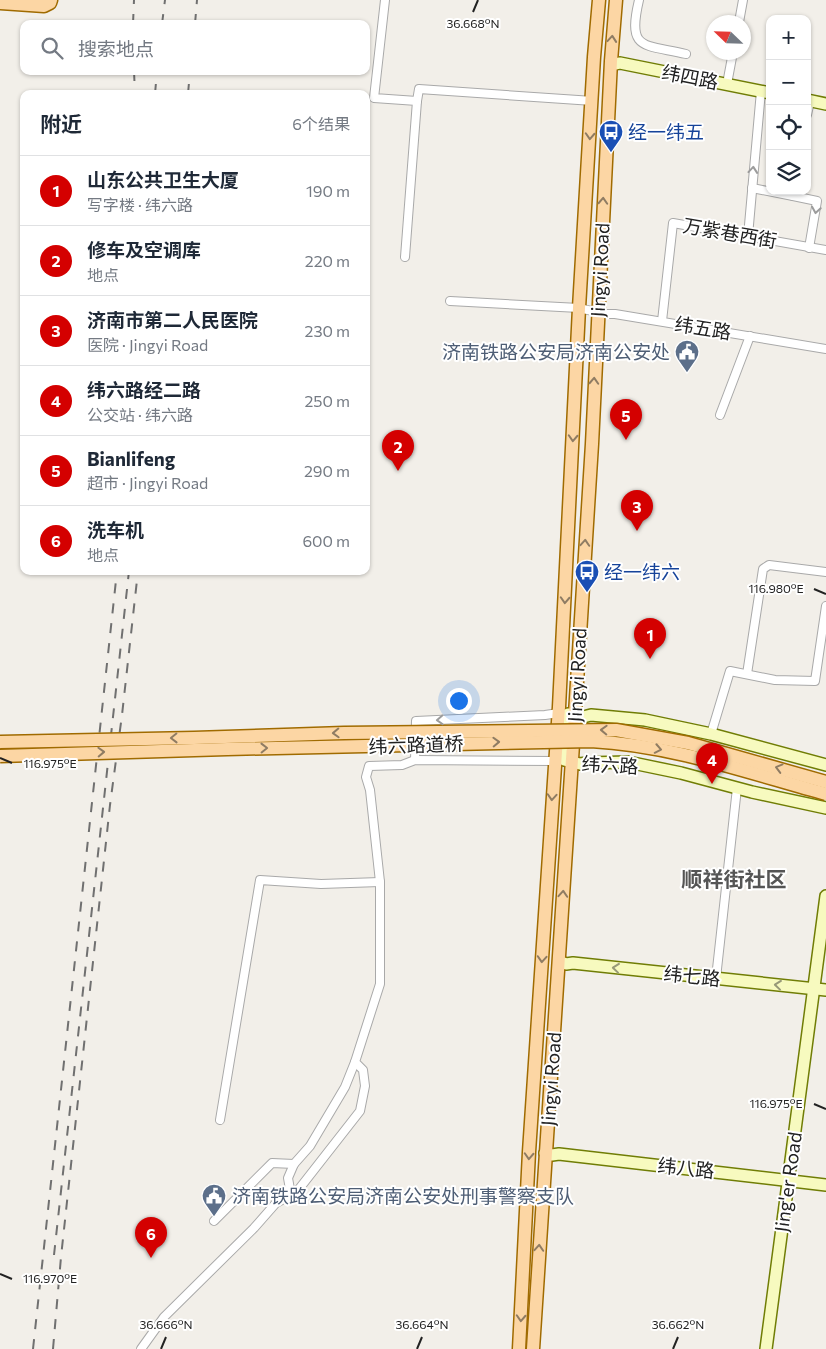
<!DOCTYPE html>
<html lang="zh">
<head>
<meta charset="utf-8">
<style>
	:root { --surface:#fff; --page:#f6f6f7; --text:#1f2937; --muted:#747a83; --line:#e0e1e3; --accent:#d40000 }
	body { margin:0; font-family:Commissioner,"Noto Sans SC",sans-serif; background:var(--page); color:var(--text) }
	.controls { position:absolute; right:15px; top:15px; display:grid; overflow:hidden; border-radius:10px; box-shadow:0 1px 4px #0004 }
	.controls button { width:45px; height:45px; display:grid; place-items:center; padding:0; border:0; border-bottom:1px solid var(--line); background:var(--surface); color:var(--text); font:25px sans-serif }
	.compass { position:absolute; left:706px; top:15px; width:45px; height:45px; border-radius:50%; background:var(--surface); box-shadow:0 1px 4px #0004; rotate:293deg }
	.you { position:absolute; left:458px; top:700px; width:18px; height:18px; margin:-12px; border:4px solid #fff; border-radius:50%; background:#1a73e8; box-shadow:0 0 0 8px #1a73e833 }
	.badge { display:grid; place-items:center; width:32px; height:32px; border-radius:50%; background:var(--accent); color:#fff; font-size:16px; font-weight:700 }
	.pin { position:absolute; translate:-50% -41px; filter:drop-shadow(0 1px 2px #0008) }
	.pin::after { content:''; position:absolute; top:26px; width:18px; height:15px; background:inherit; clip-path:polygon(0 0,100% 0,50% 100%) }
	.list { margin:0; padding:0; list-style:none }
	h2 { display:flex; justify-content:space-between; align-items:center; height:65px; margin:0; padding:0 20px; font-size:21px }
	h2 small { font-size:16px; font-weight:400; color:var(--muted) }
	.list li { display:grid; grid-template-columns:32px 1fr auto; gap:15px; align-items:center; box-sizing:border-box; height:70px; padding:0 20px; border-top:1px solid var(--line) }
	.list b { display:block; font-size:19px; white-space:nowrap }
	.list p { margin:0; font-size:16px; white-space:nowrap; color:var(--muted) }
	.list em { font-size:16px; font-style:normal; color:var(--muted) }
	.icon { flex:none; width:28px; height:28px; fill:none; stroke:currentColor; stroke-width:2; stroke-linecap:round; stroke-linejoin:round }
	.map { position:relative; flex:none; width:826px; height:1349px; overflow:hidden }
	.search { position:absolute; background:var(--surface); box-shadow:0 1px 4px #0004; left:20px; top:20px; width:350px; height:55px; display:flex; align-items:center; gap:12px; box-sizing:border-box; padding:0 18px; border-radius:10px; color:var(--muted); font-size:19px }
	.panel { position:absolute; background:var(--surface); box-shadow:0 1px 4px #0004; left:20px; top:90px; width:350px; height:485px; border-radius:10px }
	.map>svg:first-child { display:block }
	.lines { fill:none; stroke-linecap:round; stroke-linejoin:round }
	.street-casing { stroke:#a9a9a9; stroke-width:10 }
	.secondary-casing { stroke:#707d05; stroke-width:14 }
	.primary-casing { stroke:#a06b00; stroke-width:15 }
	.street { stroke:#fff; stroke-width:8 }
	.secondary { stroke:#f7fabf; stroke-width:11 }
	.primary { stroke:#fcd6a4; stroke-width:12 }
	.rail { stroke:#707070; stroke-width:2; stroke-dasharray:10 10; stroke-linecap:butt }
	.primary-bridge-casing { stroke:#a06b00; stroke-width:15; stroke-linecap:butt }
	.primary-bridge { stroke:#fcd6a4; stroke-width:12 }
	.oneway { stroke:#8f7c63 }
	.oneway2 { stroke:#9c9c9c }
	.oneway3 { stroke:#979978 }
	.ticks { fill:none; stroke:#222; stroke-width:2 }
	.labels { text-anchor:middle; stroke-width:4; stroke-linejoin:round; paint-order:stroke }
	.street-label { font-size:19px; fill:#222; stroke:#fff }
	.transit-label { font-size:19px; fill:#164399; stroke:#fff; text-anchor:start }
	.service-label { font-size:19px; fill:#4e5e75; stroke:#fff; text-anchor:end }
	.quarter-label { font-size:21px; font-weight:bold; fill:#555; stroke:#fff }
	.ticks-label { font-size:12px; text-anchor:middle; fill:#222; stroke:#fff; stroke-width:4; stroke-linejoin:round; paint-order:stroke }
</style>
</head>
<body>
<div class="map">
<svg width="826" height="1349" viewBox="0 0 826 1349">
	<rect width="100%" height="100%" fill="#f2efe9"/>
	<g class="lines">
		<defs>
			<g id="street">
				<path d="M385,0L374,98L417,101L405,257"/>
				<path d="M639,0C627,51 643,44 686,54"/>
				<path d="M739,22L743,0"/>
				<path d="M727,84L733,52"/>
				<path d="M417,101L419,89L593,101"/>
				<path d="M807,115L810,101"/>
				<path d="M752,188L793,196"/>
				<path d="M794,191L793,196L817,201L809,248"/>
				<path d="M748,236L761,91"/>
				<path d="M450,301L579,308L605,314H615L826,349"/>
				<path d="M662,321L673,223L826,250"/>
				<path d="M720,415L750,336"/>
				<path d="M747,674L763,569L769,565L826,572"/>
				<path d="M711,734L730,671L775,680L815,681L826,606"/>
				<path d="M415,760L416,721L545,715L559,713"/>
				<path d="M716,978L737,788"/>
				<path d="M220,1120L260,880L321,884L380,882"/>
				<path d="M291,1195L299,1189L360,1111L365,1086L363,1070L355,1062L380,984V882L370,790L366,777L369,766L402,765L415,760L555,761"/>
				<path d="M214,1221L272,1163L294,1164"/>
				<path d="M141,1349L164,1317L254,1228L276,1203L291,1195L288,1178L294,1164L310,1146L345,1087L355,1062"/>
			</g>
			<g id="secondary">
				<path d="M611,61L615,64L620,63L770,93"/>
				<path d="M807,100L826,104"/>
				<path d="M559,713L567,718L564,760L580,764L587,763L628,762L681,773L752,792L826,808"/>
				<path d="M568,714L583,717L591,715L645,720L711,734L826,765"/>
				<path d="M559,961L566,964L573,963L826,990"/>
				<path d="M545,1153L552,1155L559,1154L826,1185"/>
				<path d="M766,1349L826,896"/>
			</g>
			<g id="primary">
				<path d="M0,3L44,6L50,3L51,0"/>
				<path d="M519,1349L529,1152L559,707L579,308L594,57L599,0"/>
				<path d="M533,1349L575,714L592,444L611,61L616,0"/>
			</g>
		</defs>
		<use href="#street" class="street-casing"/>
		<use href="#secondary" class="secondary-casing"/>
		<use href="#primary" class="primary-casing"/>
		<use href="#street" class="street"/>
		<use href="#secondary" class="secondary"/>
		<use href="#primary" class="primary"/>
		<g class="rail">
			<path d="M133,24L134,0"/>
			<path d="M162,24L165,0"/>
			<path d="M195,24L197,0"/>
			<path d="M134,71L135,94"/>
			<path d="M155,94L157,71"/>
			<path d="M188,94L190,71"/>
			<path d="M54,1255L129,571"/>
			<path d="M33,1349L117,571"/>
			<path d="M53,1349L61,1257L110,805L122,715L138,571"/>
		</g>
		<defs>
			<g id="primary-bridge">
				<path d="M0,742L194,738L344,733L616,730L688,743L826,782"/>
				<path d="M0,756L227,749L591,741C671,745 749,773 826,794"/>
			</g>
		</defs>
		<use href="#primary-bridge" class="primary-bridge-casing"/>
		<use href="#primary-bridge" class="primary-bridge"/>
	</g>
	<defs><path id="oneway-chevron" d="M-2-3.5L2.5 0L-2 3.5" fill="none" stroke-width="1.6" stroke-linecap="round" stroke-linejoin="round" transform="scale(1.25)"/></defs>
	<g class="oneway">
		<use href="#oneway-chevron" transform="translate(612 39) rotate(-85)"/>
		<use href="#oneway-chevron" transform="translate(590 136) rotate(93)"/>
		<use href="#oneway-chevron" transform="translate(603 201) rotate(-87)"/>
		<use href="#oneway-chevron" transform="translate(594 381) rotate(-87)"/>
		<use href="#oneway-chevron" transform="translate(573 438) rotate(93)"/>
		<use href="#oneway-chevron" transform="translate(585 543) rotate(-86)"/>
		<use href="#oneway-chevron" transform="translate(565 600) rotate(93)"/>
		<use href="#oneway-chevron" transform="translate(604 730) rotate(-178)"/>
		<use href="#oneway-chevron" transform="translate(336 733) rotate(178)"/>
		<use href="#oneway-chevron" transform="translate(174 738) rotate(179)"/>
		<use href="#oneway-chevron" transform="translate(496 742) rotate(-2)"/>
		<use href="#oneway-chevron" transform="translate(264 748) rotate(-1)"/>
		<use href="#oneway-chevron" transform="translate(658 749) rotate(11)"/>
		<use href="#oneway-chevron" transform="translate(101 752) rotate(-2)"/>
		<use href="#oneway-chevron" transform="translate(779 768) rotate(-165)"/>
		<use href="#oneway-chevron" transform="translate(552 797) rotate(94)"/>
		<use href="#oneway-chevron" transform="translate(563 894) rotate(-86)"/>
		<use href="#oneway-chevron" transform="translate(542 959) rotate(94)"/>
		<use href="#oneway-chevron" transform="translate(529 1156) rotate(93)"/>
		<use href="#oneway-chevron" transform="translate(539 1248) rotate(-86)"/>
		<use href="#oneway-chevron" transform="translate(521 1318) rotate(93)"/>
	</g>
	<g class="oneway2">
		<use href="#oneway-chevron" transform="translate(753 170) rotate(-85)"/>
		<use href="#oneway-chevron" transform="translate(816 210) rotate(99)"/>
		<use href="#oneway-chevron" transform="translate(440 720) rotate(177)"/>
	</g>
	<g class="oneway3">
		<use href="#oneway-chevron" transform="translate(616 968) rotate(-174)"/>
		<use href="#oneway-chevron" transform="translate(778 985) rotate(-174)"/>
	</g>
	<path class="ticks" d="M473,12L478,0M814,589L826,594M0,758L12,763M814,1104L826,1109M0,1274L12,1279M161,1349L166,1337M417,1349L422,1337M673,1349L678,1337"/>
	<defs>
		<symbol id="bus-pin" viewBox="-11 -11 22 30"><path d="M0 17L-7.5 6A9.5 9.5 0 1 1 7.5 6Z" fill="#1a4fb4" stroke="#fff"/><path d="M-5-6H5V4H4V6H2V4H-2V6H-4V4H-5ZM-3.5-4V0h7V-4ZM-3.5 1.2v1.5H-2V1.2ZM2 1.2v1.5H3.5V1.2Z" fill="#fff"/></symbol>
		<symbol id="civic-pin" viewBox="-11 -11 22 30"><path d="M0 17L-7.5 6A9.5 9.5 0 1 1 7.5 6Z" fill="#5c6f8a" stroke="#fff"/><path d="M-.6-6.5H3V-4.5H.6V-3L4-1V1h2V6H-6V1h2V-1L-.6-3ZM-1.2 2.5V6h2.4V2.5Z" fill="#fff"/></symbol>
	</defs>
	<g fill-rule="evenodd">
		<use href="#bus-pin" x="597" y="118" width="28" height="38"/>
		<use href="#civic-pin" x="673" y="338" width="28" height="38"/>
		<use href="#bus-pin" x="573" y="558" width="28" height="38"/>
		<use href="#civic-pin" x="200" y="1182" width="28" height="38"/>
	</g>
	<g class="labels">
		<g class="street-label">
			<text transform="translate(690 77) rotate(11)" y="7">纬四路</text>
			<text transform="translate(730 233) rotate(10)" y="7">万紫巷西街</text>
			<text transform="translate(600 270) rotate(-87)" y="7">Jingyi Road</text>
			<text transform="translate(703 328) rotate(9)" y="7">纬五路</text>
			<text transform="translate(577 675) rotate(-87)" y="7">Jingyi Road</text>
			<text transform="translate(416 745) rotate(-2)" y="7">纬六路道桥</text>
			<text transform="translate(610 765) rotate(3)" y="7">纬六路</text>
			<text transform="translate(692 976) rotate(6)" y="7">纬七路</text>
			<text transform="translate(551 1079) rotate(-86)" y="7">Jingyi Road</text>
			<text transform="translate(686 1168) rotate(6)" y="7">纬八路</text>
			<text transform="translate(788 1182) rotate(-82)" y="7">Jing'er Road</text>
		</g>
		<g class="transit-label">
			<text x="628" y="139">经一纬五</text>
			<text x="604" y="579">经一纬六</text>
		</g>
		<g class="service-label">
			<text x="670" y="359">济南铁路公安局济南公安处</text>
			<text x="232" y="1203" text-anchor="start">济南铁路公安局济南公安处刑事警察支队</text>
		</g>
		<g class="quarter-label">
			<text x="734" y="887">顺祥街社区</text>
		</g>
	</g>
	<g class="ticks-label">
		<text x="473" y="28">36.668°N</text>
		<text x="776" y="593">116.980°E</text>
		<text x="50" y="768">116.975°E</text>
		<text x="776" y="1108">116.975°E</text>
		<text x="50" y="1283">116.970°E</text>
		<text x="166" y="1329">36.666°N</text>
		<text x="422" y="1329">36.664°N</text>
		<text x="678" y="1329">36.662°N</text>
	</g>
</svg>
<div class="controls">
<button>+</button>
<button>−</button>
<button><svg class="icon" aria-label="locate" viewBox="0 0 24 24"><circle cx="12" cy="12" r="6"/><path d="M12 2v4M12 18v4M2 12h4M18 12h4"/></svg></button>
<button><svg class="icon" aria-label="layers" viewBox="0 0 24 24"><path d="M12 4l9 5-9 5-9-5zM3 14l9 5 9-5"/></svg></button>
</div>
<svg class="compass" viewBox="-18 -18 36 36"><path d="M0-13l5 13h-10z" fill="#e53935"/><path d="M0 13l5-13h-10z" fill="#747a83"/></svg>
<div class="you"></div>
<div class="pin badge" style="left:650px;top:659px">1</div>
<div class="pin badge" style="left:398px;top:471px">2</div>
<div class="pin badge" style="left:637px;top:531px">3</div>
<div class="pin badge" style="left:712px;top:784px">4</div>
<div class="pin badge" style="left:626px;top:440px">5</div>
<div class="pin badge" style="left:151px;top:1258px">6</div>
<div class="search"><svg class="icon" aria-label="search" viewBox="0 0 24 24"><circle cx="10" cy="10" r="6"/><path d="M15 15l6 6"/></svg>搜索地点</div>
<section class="panel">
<h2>附近<small>6个结果</small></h2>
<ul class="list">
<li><span class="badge">1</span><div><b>山东公共卫生大厦</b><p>写字楼 · 纬六路</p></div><em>190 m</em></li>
<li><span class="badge">2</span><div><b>修车及空调库</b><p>地点</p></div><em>220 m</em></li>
<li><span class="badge">3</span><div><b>济南市第二人民医院</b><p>医院 · Jingyi Road</p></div><em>230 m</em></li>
<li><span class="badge">4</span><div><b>纬六路经二路</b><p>公交站 · 纬六路</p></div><em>250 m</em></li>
<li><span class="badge">5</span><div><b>Bianlifeng</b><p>超市 · Jingyi Road</p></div><em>290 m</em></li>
<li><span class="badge">6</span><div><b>洗车机</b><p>地点</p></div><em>600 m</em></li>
</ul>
</section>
</div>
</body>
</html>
